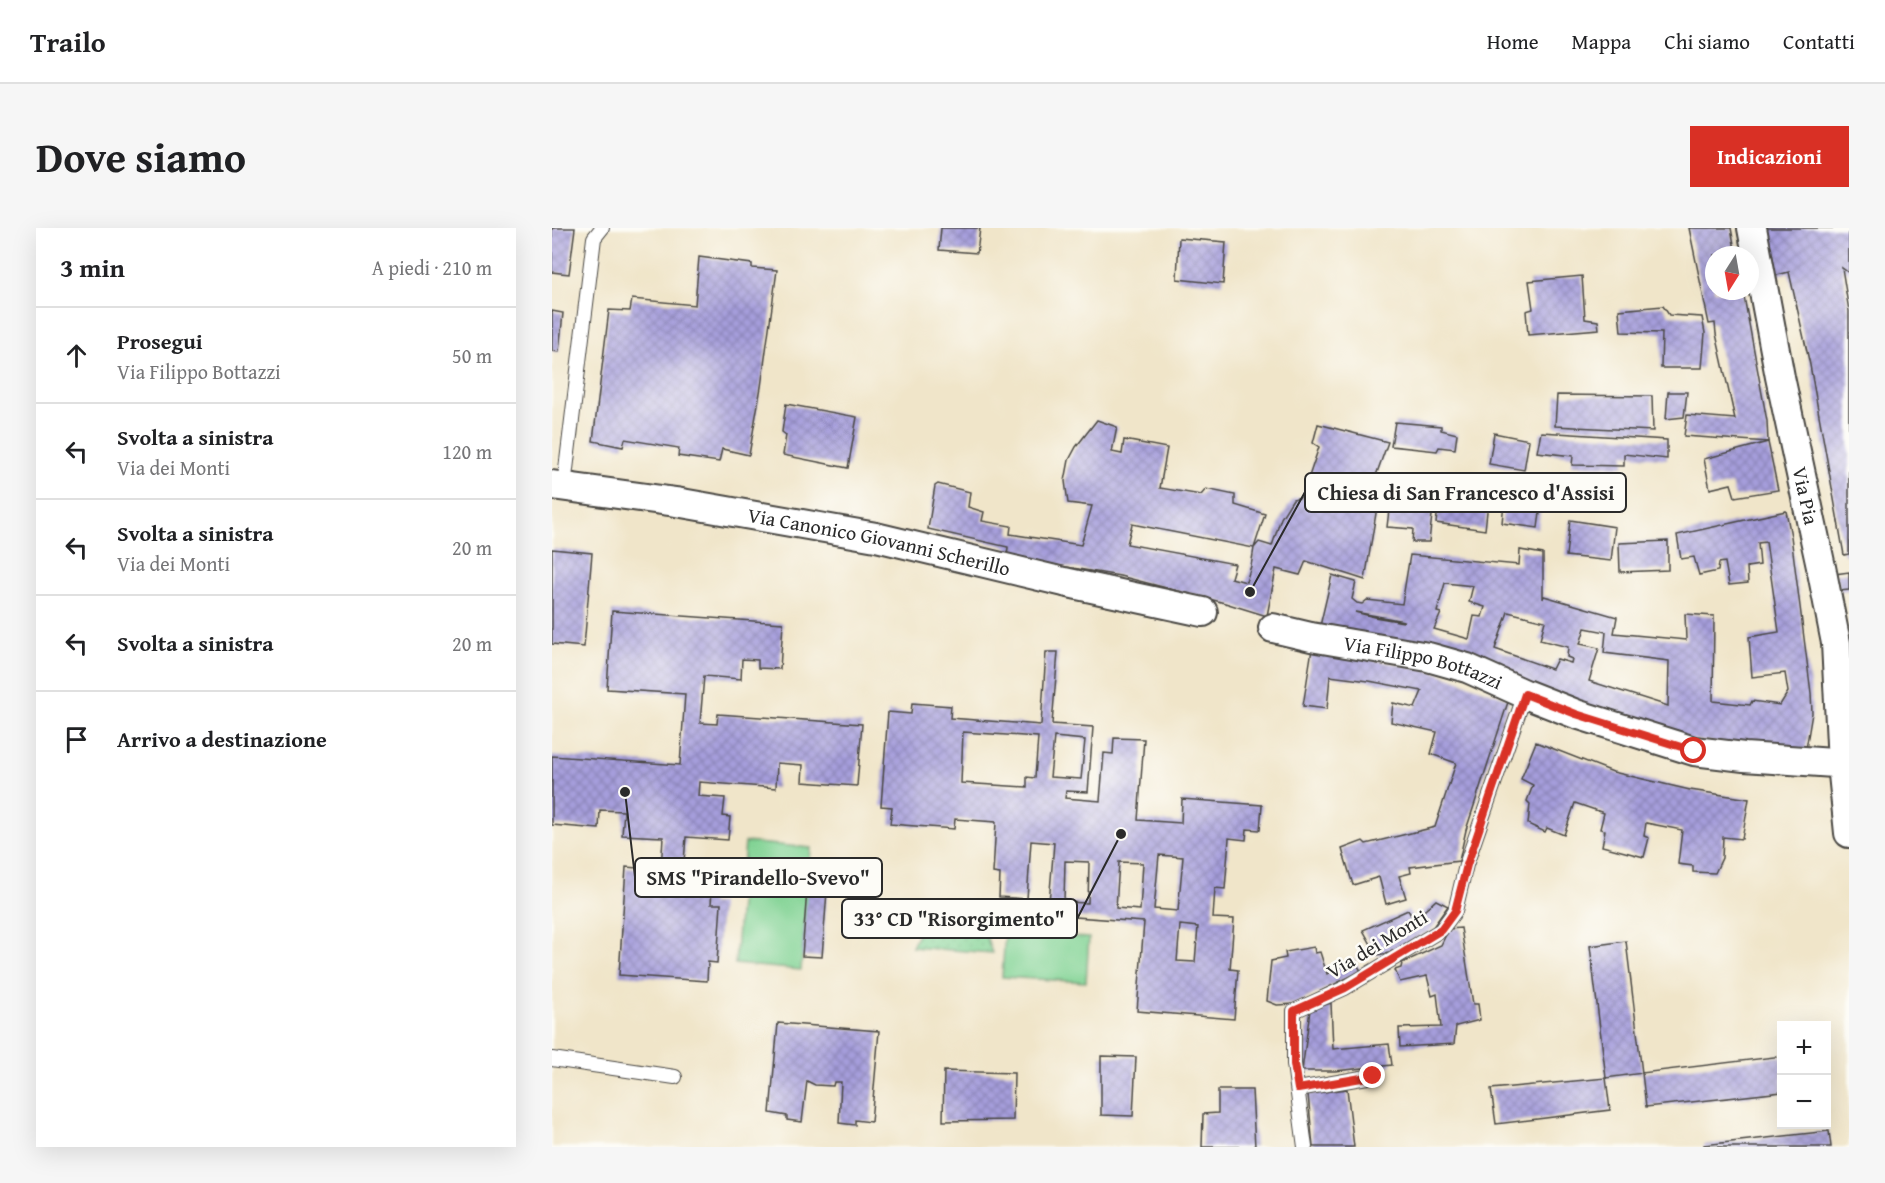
<!DOCTYPE html>
<html lang="it">
<head>
<meta charset="utf-8">
<style>
	:root { --surface:#fff; --page:#f6f6f6; --text:#202124; --muted:#757577; --line:#e0e0e0; --accent:#d93025 }
	body { margin:0; font-family:"Gentium Book Plus",serif; background:var(--page); color:var(--text) }
	.controls { position:absolute; right:18px; bottom:18px; display:grid; overflow:hidden; border-radius:0px; box-shadow:0 6px 24px #0002 }
	.controls button { width:54px; height:54px; display:grid; place-items:center; padding:0; border:0; border-bottom:2px solid var(--line); background:var(--surface); color:var(--text); font:30px sans-serif }
	.compass { position:absolute; left:1153px; top:18px; width:54px; height:54px; border-radius:50%; background:var(--surface); box-shadow:0 6px 24px #0002; rotate:191deg }
	.stop { position:absolute; width:18px; height:18px; margin:-14px; border:4px solid #d93025; border-radius:50%; background:#fff }
	.stop.end { background:#d93025; border-color:#fff; box-shadow:0 2px 6px #0008 }
	.list { margin:0; padding:0; list-style:none }
	h2 { display:flex; justify-content:space-between; align-items:center; height:78px; margin:0; padding:0 24px; font-size:26px }
	h2 small { font-size:20px; font-weight:400; color:var(--muted) }
	.list li { display:grid; grid-template-columns:39px 1fr auto; gap:18px; align-items:center; box-sizing:border-box; height:96px; padding:0 24px; border-top:2px solid var(--line) }
	.list b { display:block; font-size:22px; white-space:nowrap }
	.list p { margin:0; font-size:20px; white-space:nowrap; color:var(--muted) }
	.list em { font-size:20px; font-style:normal; color:var(--muted) }
	.icon { flex:none; width:33px; height:33px; fill:none; stroke:currentColor; stroke-width:2; stroke-linecap:round; stroke-linejoin:round }
	.map { position:relative; flex:none; width:1297px; height:919px; overflow:hidden; border-radius:0px }
	header { display:flex; align-items:center; gap:36px; box-sizing:border-box; height:84px; padding:0 30px; background:var(--surface); border-bottom:2px solid var(--line) }
	header strong { font-size:28px }
	nav { display:flex; gap:33px; margin-inline-start:auto; font-size:21px }
	.intro { display:flex; align-items:center; justify-content:space-between; box-sizing:border-box; height:144px; padding:0 36px }
	h1 { margin:0; font-size:42px }
	.button { padding:15px 27px; border-radius:0px; background:var(--accent); color:#fff; font-size:21px; font-weight:700 }
	main { display:flex; gap:36px; padding:0 36px }
	aside { flex:1; background:var(--surface); border-radius:0px; box-shadow:0 6px 24px #0002 }
	.map>svg:first-child { display:block }
	.park { fill:url(#park-dots); stroke:#567f60; stroke-width:1.5 }
	.pitch { fill:#82d394; stroke:#567f60; stroke-width:1.5 }
	.building { fill:url(#building-cross-hatch); fill-rule:evenodd }
	.lines { fill:none; stroke-linecap:round; stroke-linejoin:round }
	.service-casing { stroke:#494743; stroke-width:16 }
	.minor-casing { stroke:#494743; stroke-width:32 }
	.service { stroke:#fff; stroke-width:14 }
	.minor { stroke:#fff; stroke-width:28 }
	.route { stroke:#d93025; stroke-width:8 }
	.labels { text-anchor:middle; stroke-width:5; stroke-linejoin:round; paint-order:stroke }
	.street-label { font-size:20px; fill:#2b2b2b; stroke:#fdfcf7 }
	.leader { fill:none; stroke:#2b2b2b; stroke-width:2 }
	.callout-dot { fill:#2b2b2b; stroke:#fdfcf7; stroke-width:2 }
	.callout { fill:#fdfcf7; stroke:#2b2b2b; stroke-width:2 }
	.callout-label { font-size:21px; text-anchor:middle; font-weight:bold; fill:#2b2b2b }
</style>
</head>
<body>
<header>
<strong>Trailo</strong>
<nav><a>Home</a><a>Mappa</a><a>Chi siamo</a><a>Contatti</a></nav>
</header>
<div class="intro"><h1>Dove siamo</h1><a class="button">Indicazioni</a></div>
<main>
<aside>
<h2>3 min<small>A piedi · 210 m</small></h2>
<ul class="list">
<li><svg class="icon" aria-label="ahead" viewBox="0 0 24 24"><path d="M12 20V5M6 11l6-6 6 6"/></svg><div><b>Prosegui</b><p>Via Filippo Bottazzi</p></div><em>50 m</em></li>
<li><svg class="icon" aria-label="left" viewBox="0 0 24 24"><path d="M17 20v-9H6M10 6l-5 5 5 5"/></svg><div><b>Svolta a sinistra</b><p>Via dei Monti</p></div><em>120 m</em></li>
<li><svg class="icon" aria-label="left" viewBox="0 0 24 24"><path d="M17 20v-9H6M10 6l-5 5 5 5"/></svg><div><b>Svolta a sinistra</b><p>Via dei Monti</p></div><em>20 m</em></li>
<li><svg class="icon" aria-label="left" viewBox="0 0 24 24"><path d="M17 20v-9H6M10 6l-5 5 5 5"/></svg><div><b>Svolta a sinistra</b></div><em>20 m</em></li>
<li><svg class="icon" aria-label="arrive" viewBox="0 0 24 24"><path d="M6 21V4h12l-3 4 3 4H6"/></svg><div><b>Arrivo a destinazione</b></div></li>
</ul>
</aside>
<div class="map">
<svg width="1297" height="919" viewBox="0 0 1297 919">
	<defs>
		<pattern id="park-dots" width="8" height="8" patternUnits="userSpaceOnUse" patternTransform="scale(1.5)"><rect width="8" height="8" fill="#82d394"/><path d="M2 2h.1M6 6h.1" fill="none" stroke="#70b580" stroke-width="1.8" stroke-linecap="round"/></pattern>
		<pattern id="building-cross-hatch" width="8" height="8" patternUnits="userSpaceOnUse" patternTransform="scale(1.5)"><rect width="8" height="8" fill="#a69edc"/><path d="M0 0l8 8M0 8l8-8" fill="none" stroke="#8781b3"/></pattern>
	</defs>
	<rect width="100%" height="100%" fill="#fdfcf7"/>
	<filter id="ink" filterUnits="userSpaceOnUse"><feTurbulence type="fractalNoise" baseFrequency=".0167" numOctaves="2"/><feDisplacementMap in="SourceGraphic" scale="12" xChannelSelector="R" yChannelSelector="G"/><feConvolveMatrix kernelMatrix="1 2 1 2 8 2 1 2 1" color-interpolation-filters="sRGB"/></filter>
	<filter id="wash" filterUnits="userSpaceOnUse"><feTurbulence type="fractalNoise" baseFrequency=".008" numOctaves="4" result="noise"/><feDisplacementMap in="SourceGraphic" scale="24" xChannelSelector="R" yChannelSelector="G"/><feGaussianBlur stdDeviation="1.35" result="paint"/><feColorMatrix in="noise" values="0 0 0 0 0 0 0 0 0 0 0 0 0 0 0 0 0 1.4 0 .05"/><feComposite in="paint" operator="in"/></filter>
	<g filter="url(#wash)">
		<rect width="100%" height="100%" fill="#f0e5c9"/>
		<path class="park" d="M394,683C430,687 429,694 440,725L360,719L370,698Z"/>
		<g class="pitch">
			<path d="M193,614L259,620L249,742L183,736Z"/>
			<path d="M453,705L537,710L534,754L450,749Z"/>
		</g>
		<g id="blocks">
			<g class="building">
				<path d="M0,0H23L17,46L0,44Z"/>
				<path d="M389,0H428L425,25L387,22Z"/>
				<path d="M1137,0H1179L1184,27H1162V63H1191L1215,193L1216,214L1132,208L1135,187L1183,191L1164,106L1163,95L1157,96Z"/>
				<path d="M1208,0H1297V45L1290,40L1297,83V326L1292,327L1258,137L1237,44L1217,49Z"/>
				<path d="M627,10L674,14L671,56L625,51Z"/>
				<path d="M147,29L200,36V40L225,42L209,159L197,227L170,221L167,234L126,228L127,220L73,211L71,219L41,213L57,82L78,83L80,71L143,77Z"/>
				<path d="M1030,48L1033,91L1046,93L1047,101L976,107L974,83L981,81L977,53Z"/>
				<path d="M1111,78L1117,87L1150,89L1153,105L1150,140H1109L1110,105L1069,104L1067,82Z"/>
				<path d="M0,83L11,85L7,124L0,123Z"/>
				<path d="M1116,164H1135L1132,189L1114,191Z"/>
				<path d="M1005,167L1100,168L1101,203L1003,198Z"/>
				<path d="M234,176L305,189L296,240L231,227L234,207L230,204Z"/>
				<path d="M545,192L565,199L560,224L570,226L572,212L615,220L608,260L649,267L654,261L683,267V277L713,286L702,320L707,314L720,318L729,290L741,271L750,269L767,219L761,215L766,196L836,214L817,267L826,273L813,352L754,333L748,347L724,341L715,388L673,375L568,348L455,329L456,319L376,301L383,258L386,256L418,264L416,279L432,284L430,293L459,298L458,306L529,317L540,278L516,275L513,253L517,232L524,219ZM580,296L702,320L699,338L694,354L679,350L683,336L575,316Z"/>
				<path d="M843,194L889,198V202L905,206L903,221L887,219L885,223L839,218Z"/>
				<path d="M989,204L1115,212V231L1072,226V238L1020,237L1021,228L985,224Z"/>
				<path d="M942,205L977,212L972,242L937,236Z"/>
				<path d="M1216,214L1226,262L1183,269L1179,256L1158,261L1152,231Z"/>
				<path d="M890,250L938,256L933,302L884,295Z"/>
				<path d="M953,264L990,269L986,300L950,295Z"/>
				<path d="M838,274L881,278L877,314H860L861,301L835,299Z"/>
				<path d="M1234,283L1239,308L1259,465L1260,485L1253,527L1133,511L768,398L780,347L804,354L800,371L805,375L810,376L815,372L850,376L858,327L967,337L968,322L991,326V371L992,368L1065,389L1062,405L1134,412L1133,386L1162,388L1161,473L1198,477L1200,473L1228,477L1236,464L1233,445L1200,449L1197,409L1227,404L1214,314L1206,315L1208,337L1195,339L1196,355L1177,357L1173,334L1167,335L1166,343L1147,347L1142,329L1129,331L1125,307ZM893,355L921,358L917,374L933,379L930,389L922,388L917,411L882,401L889,385L885,384ZM803,384L852,393L851,394L822,389ZM956,384L993,393L988,412L1016,419L1015,429L1020,431L1019,435L1005,431L1000,441L943,421ZM1033,400L1054,404L1052,425L1117,433L1116,478L1037,453L1047,420L1028,416Z"/>
				<path d="M1018,292L1063,299L1059,333L1014,328Z"/>
				<path d="M1116,313V342L1068,344L1067,315Z"/>
				<path d="M0,321L40,325L32,419L0,416Z"/>
				<path d="M1297,344V362L1287,363L1283,346Z"/>
				<path d="M60,383L231,395L228,441L206,440V432L190,431L189,451L152,448L148,495L165,496L166,486L310,496L305,558L250,554L251,537L225,535L224,560L147,554L146,568L173,570L171,588L178,589L176,612L134,609L131,646L161,649L159,676H169L165,735L156,734L155,753L67,747L74,639L109,642L111,609L70,607L72,583L48,582L47,601L0,597V528L128,537L133,466L55,461Z"/>
				<path d="M760,421L877,442L957,471L914,602L907,633L858,639L859,645L847,648L854,670L834,676L827,649L801,657L790,621L811,613L814,616L883,599L904,535L879,526L885,504L839,494L841,475L863,480L870,463L817,453L778,448L775,481L751,478Z"/>
				<path d="M494,424H506L500,496L541,499L536,564L514,563L513,570L548,573L552,525L561,526L562,510L592,511L586,592L629,595L630,571L710,577L708,602L695,601L694,612L677,610L673,661L663,660L661,690L682,691L678,741L686,742L682,791L585,783L592,694L496,687L502,615L479,613L475,671L447,669L448,646L441,645L444,594L403,591L402,601L338,596L340,579L329,578L336,484L359,486L360,475L399,478L398,490L489,497ZM411,504L486,509L483,550L475,549V559L409,555ZM502,509L533,512L529,551L498,549ZM607,627L631,629L626,683L602,681ZM513,633L537,634L536,675L512,674ZM567,634L591,635L588,682L564,680ZM628,697L646,699L643,734L625,733Z"/>
				<path d="M984,514L1061,544L1138,562L1197,571L1190,611L1171,609L1170,630L1163,645L1141,644V638L1126,636L1130,602L1094,595L1092,608L1097,610L1092,629L1050,618L1053,602L1048,601L1052,585L1023,575L1012,607L995,600L993,604L976,596L978,576L975,573L981,557L969,551Z"/>
				<path d="M257,635L277,637L270,729L250,728Z"/>
				<path d="M884,672L896,678L878,703L837,725L825,727L811,702L856,682L862,692Z"/>
				<path d="M909,700L921,776H926L928,792L904,798L902,816L848,819L847,800L889,799L885,766L880,768L875,748L848,754L843,742L849,740L850,735L889,717L897,701Z"/>
				<path d="M1074,713L1090,845L1230,828V864L1094,879L1090,845L1054,850L1038,718Z"/>
				<path d="M762,719L763,725L768,724L775,746L802,731L809,743L743,776L725,777L715,773L719,733L734,730L733,724Z"/>
				<path d="M779,775L781,821L837,816L840,837L783,843H750L758,782Z"/>
				<path d="M226,795L327,803L319,894L303,892V897L287,895L289,854H282L281,858L263,857L255,853L250,894L235,892V888L218,885Z"/>
				<path d="M549,828L584,829L581,888L549,887Z"/>
				<path d="M392,843L462,845L461,892L391,893Z"/>
				<path d="M1054,850L1058,882L944,896L939,861Z"/>
				<path d="M795,861L802,919H761L756,866Z"/>
				<path d="M666,862H700L703,919H650L651,886L666,885Z"/>
				<path d="M1277,903L1279,919H1152V917Z"/>
			</g>
		</g>
	</g>
	<g filter="url(#ink)">
		<use href="#blocks" fill-opacity="0" stroke="#494743" stroke-width="1.5"/>
		<g class="lines">
			<defs>
				<g id="service">
					<path d="M12,258L42,10L50,0"/>
					<path d="M0,831L123,849"/>
					<path d="M746,861L821,848"/>
					<path d="M753,919L742,836V783L793,760L889,702L903,683L914,637L973,466"/>
				</g>
				<g id="minor">
					<path id="s1" d="M1200,0L1228,149L1269,339L1284,415L1290,536L1297,605"/>
					<path id="s2" d="M0,257L124,274L324,309L512,354L651,384"/>
					<path id="s3" d="M721,400L759,409L876,429L915,440L973,466L1024,486L1142,523L1192,529L1297,536"/>
				</g>
			</defs>
			<use href="#service" class="service-casing"/>
			<use href="#minor" class="minor-casing"/>
			<use href="#service" class="service"/>
			<use href="#minor" class="minor"/>
		</g>
	</g>
	<g class="lines" filter="url(#ink)">
		<path class="route" d="M821,848L746,861L742,836V783L793,760L889,702L903,683L915,637L973,466L1024,486L1142,523"/>
	</g>
	<g class="labels">
		<g class="street-label">
			<text dy="7" stroke="none"><textPath href="#s1" startOffset="273">Via Pia</textPath></text>
			<text dy="7" stroke="none"><textPath href="#s2" startOffset="332">Via Canonico Giovanni Scherillo</textPath></text>
			<text dy="7" stroke="none"><textPath href="#s3" startOffset="154">Via Filippo Bottazzi</textPath></text>
			<text transform="translate(825 716) rotate(-31)" y="7">Via dei Monti</text>
		</g>
	</g>
	<path class="leader" d="M698 364L753 264M73 564L83 649M569 606L525 691"/>
	<g class="callout-dot">
		<circle cx="698" cy="364" r="6"/>
		<circle cx="73" cy="564" r="6"/>
		<circle cx="569" cy="606" r="6"/>
	</g>
	<g class="callout">
		<rect x="753" y="245" width="321" height="39" rx="6"/>
		<rect x="83" y="630" width="247" height="39" rx="6"/>
		<rect x="290" y="671" width="235" height="39" rx="6"/>
	</g>
	<g class="callout-label">
		<text x="914" y="272">Chiesa di San Francesco d'Assisi</text>
		<text x="206" y="657">SMS "Pirandello-Svevo"</text>
		<text x="407" y="698">33° CD "Risorgimento"</text>
	</g>
</svg>
<div class="controls">
<button>+</button>
<button>−</button>
</div>
<svg class="compass" viewBox="-18 -18 36 36"><path d="M0-13l5 13h-10z" fill="#e53935"/><path d="M0 13l5-13h-10z" fill="#757577"/></svg>
<div class="stop" style="left:1142px;top:523px"></div>
<div class="stop end" style="left:821px;top:848px"></div>
</div>
</main>
</body>
</html>
